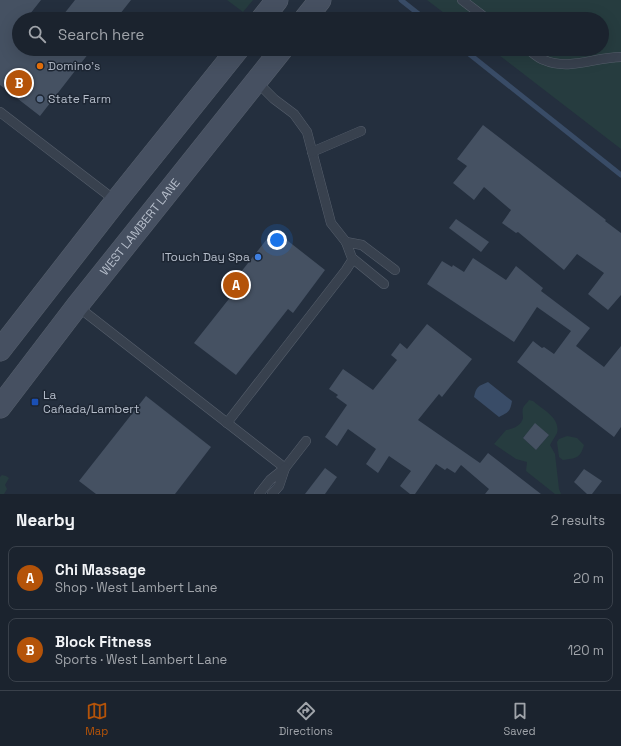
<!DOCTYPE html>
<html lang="en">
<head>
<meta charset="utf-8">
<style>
	:root { --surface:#1b232e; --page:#242b36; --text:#f1f3f6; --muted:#a0a4aa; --line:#39404a; --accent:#b45309 }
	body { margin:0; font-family:"Space Grotesk",sans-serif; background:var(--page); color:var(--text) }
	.you { position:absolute; left:277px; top:240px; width:14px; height:14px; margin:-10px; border:3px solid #fff; border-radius:50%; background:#1a73e8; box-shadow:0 0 0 6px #1a73e833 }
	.badge { display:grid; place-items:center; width:26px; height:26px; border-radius:50%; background:var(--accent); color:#fff; font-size:13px; font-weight:700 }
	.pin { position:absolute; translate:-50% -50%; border:2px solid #fff; box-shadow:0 1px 4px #0006 }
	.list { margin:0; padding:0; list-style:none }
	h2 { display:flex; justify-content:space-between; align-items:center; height:52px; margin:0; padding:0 16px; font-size:17px }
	h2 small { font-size:13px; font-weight:400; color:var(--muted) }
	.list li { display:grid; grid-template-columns:26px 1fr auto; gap:12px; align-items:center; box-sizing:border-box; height:64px; margin:0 8px 8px; padding:0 8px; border:1px solid var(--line); border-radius:8px }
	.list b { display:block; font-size:15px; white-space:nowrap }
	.list p { margin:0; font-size:13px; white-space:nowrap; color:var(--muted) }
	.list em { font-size:13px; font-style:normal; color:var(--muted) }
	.icon { flex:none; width:22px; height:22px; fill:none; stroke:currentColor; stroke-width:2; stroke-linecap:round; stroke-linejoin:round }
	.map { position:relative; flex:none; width:621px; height:494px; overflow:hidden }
	.search { position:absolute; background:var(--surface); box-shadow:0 4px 16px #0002; left:12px; right:12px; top:12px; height:44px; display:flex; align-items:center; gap:10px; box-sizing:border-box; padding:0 14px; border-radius:22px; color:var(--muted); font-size:15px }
	.sheet { height:196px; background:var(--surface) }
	nav { display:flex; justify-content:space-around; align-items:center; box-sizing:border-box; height:56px; border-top:1px solid var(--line); background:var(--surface); font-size:11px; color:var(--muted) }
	nav a { display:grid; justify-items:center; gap:2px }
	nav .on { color:var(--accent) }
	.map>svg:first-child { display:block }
	.green { fill:#263c3f; fill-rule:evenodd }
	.water { fill:#394c67 }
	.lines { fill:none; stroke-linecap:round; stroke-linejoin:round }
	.stream { stroke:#394c67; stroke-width:5 }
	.building { fill:#455162 }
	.lane-casing { stroke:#565f6c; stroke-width:10 }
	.secondary-casing { stroke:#565f6c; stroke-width:23 }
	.lane { stroke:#38414e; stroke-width:9 }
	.secondary { stroke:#465061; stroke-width:22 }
	.food-dot { fill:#e8710a; stroke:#1d2633; stroke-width:1.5 }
	.service-dot { fill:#5c6f8a; stroke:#1d2633; stroke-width:1.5 }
	.shop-dot { fill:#3f7fe0; stroke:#1d2633; stroke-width:1.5 }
	.transit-dot { fill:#1a4fb4; stroke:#1d2633; stroke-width:1.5 }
	.labels { text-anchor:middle; stroke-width:3; stroke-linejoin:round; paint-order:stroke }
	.poi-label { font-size:12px; fill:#b4bcc9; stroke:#1d2633; text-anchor:start }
	.street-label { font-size:12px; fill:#b4bcc9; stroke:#1d2633 }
</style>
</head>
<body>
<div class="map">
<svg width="621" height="494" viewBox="0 0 621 494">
	<rect width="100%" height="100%" fill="#242f3e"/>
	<g class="green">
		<path d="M227,0H253L243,12Z"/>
		<path d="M427,0H621V149L491,49H602V19H452Z"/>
		<path d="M529,400L533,401C542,409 561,418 557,433C555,437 552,441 550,445L555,454L559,489L561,494H555L526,471L527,462L516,459L494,444L506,430C513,429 521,426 523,418C523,415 522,411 523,408C524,405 528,402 529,400ZM535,424L549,435L536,450L523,438Z"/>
		<path d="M567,436L577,438L584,445C580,459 576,458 563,460L559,457L557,442L559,439Z"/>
		<path d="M2,475L6,476L9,478L5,485L7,489L4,494H0V477Z"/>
	</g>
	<path class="water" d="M488,382L512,401C510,412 509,412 499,417L474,397C476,387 478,386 488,382Z"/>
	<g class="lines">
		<g class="stream">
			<path d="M401,0L425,19"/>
			<path d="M463,49L621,175"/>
		</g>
	</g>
	<g class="building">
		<path d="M0,0H41L26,19H19V49H92L40,116L0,85Z"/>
		<path d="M75,0H131L116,19H60Z"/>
		<path d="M483,125L606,220L605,221L621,233V295L608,310L588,294L604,273L577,254L564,270L518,232L516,233L502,223L511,210L484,187L474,200L453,183L467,166L457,159Z"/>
		<path d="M456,219L489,242L481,252L449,228Z"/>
		<path d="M274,230L325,270L293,313L288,309L236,375L194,343L232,295L226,291Z"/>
		<path d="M473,258L506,280L516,266L543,288L541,291L590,328L576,346L604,367L621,346V427L614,437L517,362L533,341L542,348L544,347L554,354L571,331L537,307L514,342L427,284L442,261L452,267L453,265L464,272Z"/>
		<path d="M427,324L472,359L442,397L439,394L418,420L480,463L488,453L541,494H485L489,489L461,465L455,473L447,468L445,470L436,464L415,494H410L400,486L411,471L389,456L378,473L366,464L376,449L348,429L337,446L325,437L347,405L336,397L338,395L329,389L343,369L373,390L397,360L391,355L400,343L407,349Z"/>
		<path d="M146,396L211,447L175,494H96L79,481Z"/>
		<path d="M535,423L549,435L536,450L523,438Z"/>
		<path d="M325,468L337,477L325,494H305Z"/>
		<path d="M584,469L602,481L592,494H587L574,482Z"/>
	</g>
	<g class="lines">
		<defs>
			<g id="lane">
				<path d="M462,0L487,19"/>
				<path d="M528,49C533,53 538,58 544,60C569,71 595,57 621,57"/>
				<path d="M256,81L274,99L294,114L307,132L331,223L346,242"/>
				<path d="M0,112L116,201"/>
				<path d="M312,152L361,131"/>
				<path d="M384,284L352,258L346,242L362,245L395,270"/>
				<path d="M77,306L285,468L306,441"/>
				<path d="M227,423L346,270L353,259"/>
				<path d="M259,494L270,480L285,468L279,486L272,494"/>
			</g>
			<g id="secondary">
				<path d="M262,19L277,0"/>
				<path d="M305,19L320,0"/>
				<path d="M0,350L116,201L238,49"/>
				<path id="s1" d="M0,407L77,306L282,49"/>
			</g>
		</defs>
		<use href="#lane" class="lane-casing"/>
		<use href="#secondary" class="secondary-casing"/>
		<use href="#lane" class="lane"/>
		<use href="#secondary" class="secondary"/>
	</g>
	<circle class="food-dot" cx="40" cy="66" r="4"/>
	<circle class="service-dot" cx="40" cy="99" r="4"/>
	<circle class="shop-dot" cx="258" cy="257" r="4"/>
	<rect class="transit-dot" x="31" y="398" width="8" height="8" rx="2"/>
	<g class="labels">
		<g class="poi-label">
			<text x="48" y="70">Domino's</text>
			<text x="48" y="103">State Farm</text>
			<text x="250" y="261" text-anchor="end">ITouch Day Spa</text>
			<text x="43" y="399">La<tspan x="43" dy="14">Cañada/Lambert</tspan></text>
		</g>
		<g class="street-label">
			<text dy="4" stroke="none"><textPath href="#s1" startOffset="228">WEST LAMBERT LANE</textPath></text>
		</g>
	</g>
</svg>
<div class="you"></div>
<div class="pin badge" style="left:236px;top:285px">A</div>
<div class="pin badge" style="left:19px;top:83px">B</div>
<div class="search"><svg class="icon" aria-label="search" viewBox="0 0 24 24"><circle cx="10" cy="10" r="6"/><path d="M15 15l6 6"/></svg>Search here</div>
</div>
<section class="sheet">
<h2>Nearby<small>2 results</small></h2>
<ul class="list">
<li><span class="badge">A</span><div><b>Chi Massage</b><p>Shop · West Lambert Lane</p></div><em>20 m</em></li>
<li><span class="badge">B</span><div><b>Block Fitness</b><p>Sports · West Lambert Lane</p></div><em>120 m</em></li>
</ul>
</section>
<nav>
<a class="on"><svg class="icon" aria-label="map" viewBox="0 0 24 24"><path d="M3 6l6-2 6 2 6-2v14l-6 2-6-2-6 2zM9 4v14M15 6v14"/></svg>Map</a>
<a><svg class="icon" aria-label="directions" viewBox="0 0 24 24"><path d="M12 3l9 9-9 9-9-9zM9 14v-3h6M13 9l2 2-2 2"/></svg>Directions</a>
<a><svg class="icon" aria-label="saved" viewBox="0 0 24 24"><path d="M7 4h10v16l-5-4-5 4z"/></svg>Saved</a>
</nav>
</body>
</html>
